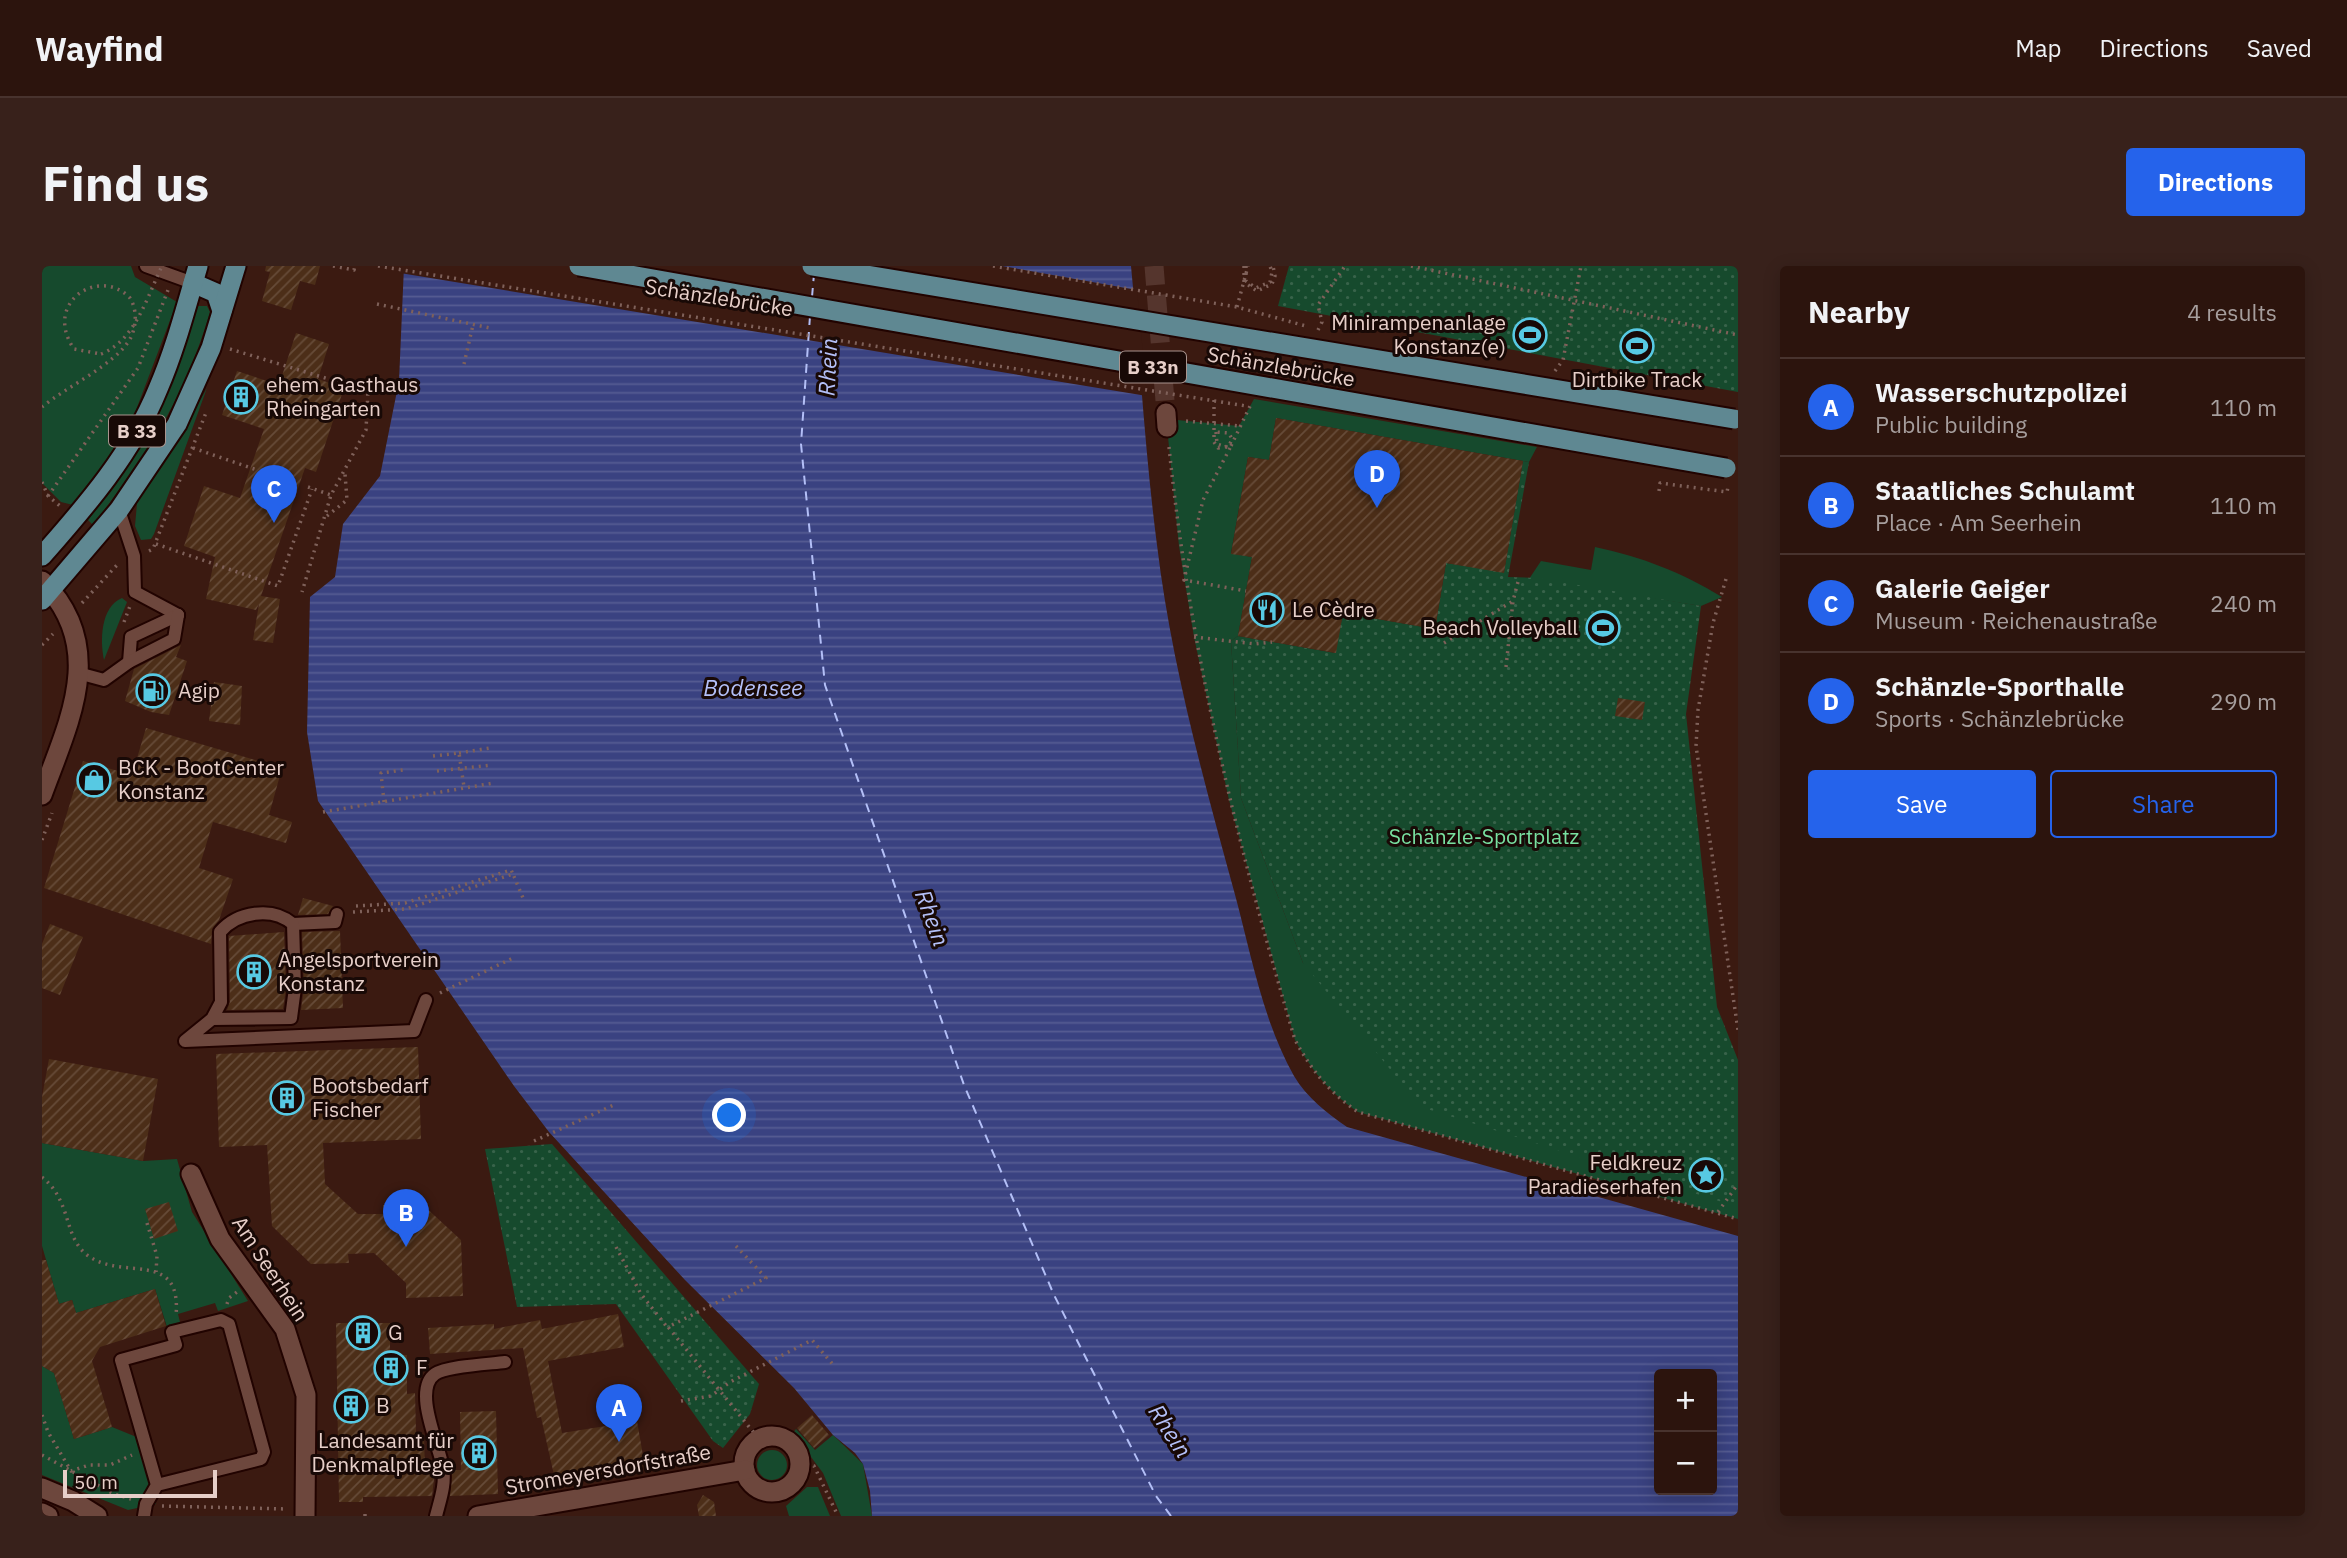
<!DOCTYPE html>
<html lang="en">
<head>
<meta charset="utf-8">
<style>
	:root { --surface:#2c140d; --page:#38211b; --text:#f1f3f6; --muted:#a69e9d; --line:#48332e; --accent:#2563eb }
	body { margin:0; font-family:"IBM Plex Sans",sans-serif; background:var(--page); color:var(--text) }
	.controls { position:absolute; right:21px; bottom:21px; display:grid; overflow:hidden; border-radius:7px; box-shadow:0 4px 18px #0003 }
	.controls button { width:63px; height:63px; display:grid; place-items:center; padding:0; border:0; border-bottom:2px solid var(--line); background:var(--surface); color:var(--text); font:35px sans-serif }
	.scale { position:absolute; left:21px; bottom:18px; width:154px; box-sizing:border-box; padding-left:7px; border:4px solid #e7cfc9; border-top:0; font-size:19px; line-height:24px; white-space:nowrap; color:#e7cfc9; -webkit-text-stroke:5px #180906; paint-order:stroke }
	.you { position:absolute; left:688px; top:850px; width:24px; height:24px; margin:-18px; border:5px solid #fff; border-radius:50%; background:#1a73e8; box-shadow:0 0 0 10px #1a73e833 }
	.badge { display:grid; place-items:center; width:46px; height:46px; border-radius:50%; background:var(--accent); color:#fff; font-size:23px; font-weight:700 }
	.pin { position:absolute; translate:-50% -58px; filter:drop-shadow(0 2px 4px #0008) }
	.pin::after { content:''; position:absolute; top:37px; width:24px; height:21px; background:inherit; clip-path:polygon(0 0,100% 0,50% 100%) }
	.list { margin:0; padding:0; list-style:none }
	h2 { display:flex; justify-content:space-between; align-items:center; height:91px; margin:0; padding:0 28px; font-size:30px }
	h2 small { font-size:23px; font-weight:400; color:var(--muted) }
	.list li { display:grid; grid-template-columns:46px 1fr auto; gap:21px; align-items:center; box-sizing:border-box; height:98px; padding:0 28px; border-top:2px solid var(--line) }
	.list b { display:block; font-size:26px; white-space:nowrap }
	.list p { margin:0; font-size:23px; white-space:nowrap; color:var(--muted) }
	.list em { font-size:23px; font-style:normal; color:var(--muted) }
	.actions { display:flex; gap:14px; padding:21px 28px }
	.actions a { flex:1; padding:16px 0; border:2px solid var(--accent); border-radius:7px; text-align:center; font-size:24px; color:var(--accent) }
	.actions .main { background:var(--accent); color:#fff }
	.map { position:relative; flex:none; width:1696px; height:1250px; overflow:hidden; border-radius:7px }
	header { display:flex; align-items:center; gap:42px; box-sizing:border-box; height:98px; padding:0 35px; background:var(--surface); border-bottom:2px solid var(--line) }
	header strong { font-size:33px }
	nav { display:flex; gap:38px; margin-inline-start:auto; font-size:24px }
	.intro { display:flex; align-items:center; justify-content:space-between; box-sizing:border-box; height:168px; padding:0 42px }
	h1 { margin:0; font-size:49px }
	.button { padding:18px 32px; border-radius:7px; background:var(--accent); color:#fff; font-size:24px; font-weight:700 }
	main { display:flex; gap:42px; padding:0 42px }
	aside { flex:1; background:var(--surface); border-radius:7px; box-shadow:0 4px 18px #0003 }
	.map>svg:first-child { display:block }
	.green { fill:#164a2d }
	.park { fill:url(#park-dots) }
	.water { fill:url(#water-rules); fill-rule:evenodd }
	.pier { fill:#3b1a11 }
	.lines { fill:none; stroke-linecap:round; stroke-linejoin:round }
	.ferry { stroke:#b3bff7; stroke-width:2; stroke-dasharray:9 7; stroke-linecap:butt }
	.building { fill:url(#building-hatch) }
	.minor-tunnel { stroke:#55352d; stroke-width:19; stroke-dasharray:19 10; stroke-linecap:butt }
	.service-casing { stroke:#210300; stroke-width:16 }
	.minor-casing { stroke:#210300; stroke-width:23 }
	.primary-casing { stroke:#210300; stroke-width:23 }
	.path { stroke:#7f615a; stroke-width:3.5; stroke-dasharray:2 5; stroke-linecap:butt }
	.service { stroke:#6d473d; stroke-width:12 }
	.minor { stroke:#6d473d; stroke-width:19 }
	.primary { stroke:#5f8892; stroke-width:19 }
	.primary-bridge-casing { stroke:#210300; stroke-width:23; stroke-linecap:butt }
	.path-bridge { stroke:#7f615a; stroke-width:3.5; stroke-dasharray:2 5; stroke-linecap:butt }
	.primary-bridge { stroke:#5f8892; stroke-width:19 }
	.labels { text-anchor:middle; stroke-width:6; stroke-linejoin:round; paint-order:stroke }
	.shield { fill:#180906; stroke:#a9948e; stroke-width:2 }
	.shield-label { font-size:19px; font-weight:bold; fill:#e7cfc9 }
	.street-label { font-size:21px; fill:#e7cfc9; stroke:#180906 }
	.poi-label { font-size:21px; fill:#e7cfc9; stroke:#180906; text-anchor:start }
	.park-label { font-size:21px; fill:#79e1a1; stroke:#180906 }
	.water-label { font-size:23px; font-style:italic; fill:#b3bff7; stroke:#180906 }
</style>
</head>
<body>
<header>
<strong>Wayfind</strong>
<nav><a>Map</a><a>Directions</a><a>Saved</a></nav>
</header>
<div class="intro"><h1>Find us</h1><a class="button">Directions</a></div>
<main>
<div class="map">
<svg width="1696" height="1250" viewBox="0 0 1696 1250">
	<defs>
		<pattern id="park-dots" width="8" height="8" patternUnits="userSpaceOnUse" patternTransform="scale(1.75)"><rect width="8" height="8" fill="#164a2d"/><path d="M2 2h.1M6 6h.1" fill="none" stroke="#38634a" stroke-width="1.8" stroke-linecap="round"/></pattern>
		<pattern id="water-rules" width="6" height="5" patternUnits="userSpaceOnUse" patternTransform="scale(1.75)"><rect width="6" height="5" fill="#3a4281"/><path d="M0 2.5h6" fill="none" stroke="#565c92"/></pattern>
		<pattern id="building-hatch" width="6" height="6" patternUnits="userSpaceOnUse" patternTransform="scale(1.75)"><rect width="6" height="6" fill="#4c2e18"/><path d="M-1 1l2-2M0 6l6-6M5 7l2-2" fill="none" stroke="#664b38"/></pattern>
	</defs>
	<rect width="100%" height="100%" fill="#3b1a11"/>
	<g class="green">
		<path d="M0,0H89L93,11L135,36L91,152L60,202L31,239L19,236L0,217Z"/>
		<path d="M156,40H165L168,46C142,134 106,186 51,259L46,254C104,181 126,128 156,40Z"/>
		<path d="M165,122L112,268L109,273L99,274L93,260L95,237L127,190Z"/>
		<path d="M1212,133L1495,181L1487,196L1234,152L1227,194L1206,191L1189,287L1210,291L1196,370L1189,375L1199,532L1261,697L1696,858V953L1316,846C1287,826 1270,805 1253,774L1187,534L1152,371L1137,280L1125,161V153L1197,160Z"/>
		<path d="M1553,281C1600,291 1639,306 1680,331L1659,340L1487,313L1499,295L1549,304Z"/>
		<path d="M80,332L85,336L62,394C58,376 58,341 80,332Z"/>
		<path d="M0,877L101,895L135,893L150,946L206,1035L176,1045L173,1037L136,1048L140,1064L130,1066L125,1061L113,1023L34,1047L30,1034L17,1038L0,980Z"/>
		<path d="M0,1100L12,1107L32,1173L70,1161L97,1172L114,1238L86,1244L0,1209Z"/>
		<path d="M754,1163L773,1184L791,1169L821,1198L830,1250H799L781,1207L751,1167Z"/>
		<circle cx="730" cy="1199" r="15"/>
		<path d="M765,1221H776L788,1250H747L744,1240Z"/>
	</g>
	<g class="park">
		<path d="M1247,0H1696V126L1236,40Z"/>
		<path d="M1481,195L1487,196L1466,311L1495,312L1659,340L1644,448L1675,741L1696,794V941L1379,841L1261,697L1199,532L1189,375L1196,370L1293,387L1301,347L1393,363L1404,297L1462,306Z"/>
		<path d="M510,878L717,1118L708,1148L681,1182L671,1175L574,1038L475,1041L443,883Z"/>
	</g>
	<path class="water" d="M362,0H1089C1098,93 1103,187 1115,279C1129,396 1161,512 1192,625C1209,687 1220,753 1252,810C1265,832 1285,847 1305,861L1696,970V1250H830L828,1225L821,1198L813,1187L791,1169L752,1122L643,1014L507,866L472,820L276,535L265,466L268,331L293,311L301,258L338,210L357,115ZM1617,1108H1670V1224H1617Z"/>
	<path class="pier" d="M358,0H960L1095,24L1105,130L358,7Z"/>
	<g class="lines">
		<g class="ferry">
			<path d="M770,31L772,8"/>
			<path d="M768,50L759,178L783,419L922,819L1012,1029L1114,1230L1129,1250"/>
		</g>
	</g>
	<g class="building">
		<path d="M224,0H278L273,19L258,15L249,44L220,35L228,6L223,5Z"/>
		<path d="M254,67L287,78L276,113L302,122L274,206L263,202L219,330L238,333L231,377L211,374L217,338L214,344L164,333L173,291L142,280L162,220L198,232L222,163L180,149L195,105L237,119Z"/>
		<path d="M1234,152L1481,195L1462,307L1404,297L1393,363L1301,347L1294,387L1196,370L1210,291L1189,288L1206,191L1227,194Z"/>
		<path d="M139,379L134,391L145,395L127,449L109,446L83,435L92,403Z"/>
		<path d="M172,416L200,420L198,459L167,455Z"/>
		<path d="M1576,432L1603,436L1600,454L1573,450Z"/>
		<path d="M104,462L240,502L227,549L250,556L244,577L171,556L157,602L191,613L177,654L170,663L169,678L2,622L41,495L90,509Z"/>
		<path d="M261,632L291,640L286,648L256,649Z"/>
		<path d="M8,658L41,671L18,729L0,722V678Z"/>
		<path d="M298,665L301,742L259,744L262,722L260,666Z"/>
		<path d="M242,666L244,722L241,743L185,744L188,736L187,670Z"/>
		<path d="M376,781L379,873L281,877L283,918L316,948H341V939L380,938L419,974L421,1030L364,1032V1017L332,987L306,988L307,997L269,998L230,960L225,879L177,881L174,788Z"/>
		<path d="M7,793L116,813L101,895L0,877V831Z"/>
		<path d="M127,936L136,965L112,973L103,943Z"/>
		<path d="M0,994H4L17,1038L30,1034L34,1047L113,1023L124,1060L58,1081L50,1095L70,1161L32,1173L12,1107L0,1100Z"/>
		<path d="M576,1048L582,1081L506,1095L520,1167L595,1155L603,1201L514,1218L499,1151L495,1152L481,1082L388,1088L386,1062L452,1058V1063L498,1054L500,1063Z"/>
		<path d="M294,1057H348V1089H365V1128L373,1127L374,1166L382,1168L383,1205H393L390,1230L321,1231V1236H297Z"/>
		<path d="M454,1145L456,1228L408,1230L410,1204H419L418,1146Z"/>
		<path d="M770,1149L787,1169L772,1182L755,1162Z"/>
		<path d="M661,1229L672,1236L674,1250H657L655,1239Z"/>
	</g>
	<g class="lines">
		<path class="minor-tunnel" d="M1112,0L1124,147"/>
		<defs>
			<g id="service">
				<path d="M104,0L151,17"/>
				<path d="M77,244L92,290L93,326L136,349"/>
				<path d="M87,396L89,371L136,349"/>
				<path d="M36,407L62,414L87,396L132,373L136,349"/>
				<path d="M251,658L293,656L295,648"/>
				<path d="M170,753L249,752L253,722L251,658C230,640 195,646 178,666L179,736L170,753L143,775L372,765L384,734"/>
				<path d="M102,1250L104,1238L115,1219L79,1094L134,1079L130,1066L179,1054L187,1058L222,1186L219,1193L115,1219"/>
				<path d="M394,1250C398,1234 404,1218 401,1202C398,1181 370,1124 393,1108C405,1100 447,1098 463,1096"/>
			</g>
			<g id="minor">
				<path d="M1124,147L1125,161"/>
				<path d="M0,315C66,381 27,455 0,529"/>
				<path d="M149,908L178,973L243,1063L264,1129L263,1250"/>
				<circle cx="730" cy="1198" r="28"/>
				<path d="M0,1222L31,1235L55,1250"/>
				<path d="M0,1247L6,1250"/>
				<path d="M436,1250L703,1204"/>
			</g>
			<g id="primary">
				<path d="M151,17L174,27L180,45"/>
				<path d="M0,290C45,239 90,187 116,123C133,84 144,41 156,0"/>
				<path d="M0,334L77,244L135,158L169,82L194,0"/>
			</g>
		</defs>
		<use href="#service" class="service-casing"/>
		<use href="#minor" class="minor-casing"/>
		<use href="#primary" class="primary-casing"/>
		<g class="path">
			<path d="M291,0L312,4L313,0"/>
			<path d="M1202,0V16L1215,25L1230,18L1233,10L1231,0"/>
			<path d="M1204,0V15L1214,22L1228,16L1230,6L1228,0"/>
			<path d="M1369,0L1696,69"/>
			<path d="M335,38L448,62"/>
			<path d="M1276,64L1280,56L1276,39L1303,0"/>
			<path d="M188,83L326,125L324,164L289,229L260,326"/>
			<path d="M422,98L431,59"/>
			<path d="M1513,105L1521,94L1539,0"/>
			<path d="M0,141C24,121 74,98 88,73C95,60 95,43 88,32C58,0 0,36 32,83L59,88"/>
			<path d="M1144,155L1198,160"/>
			<path d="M1174,166L1175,178L1188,182L1209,138"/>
			<path d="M1127,181C1148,386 1195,577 1253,774C1270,805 1287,826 1316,846L1696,953"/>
			<path d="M151,182L215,204"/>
			<path d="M1188,182L1161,234L1142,314L1204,325"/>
			<path d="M0,216L6,230L18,240"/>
			<path d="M266,221L289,229"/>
			<path d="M1617,225L1618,217L1685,226L1686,221"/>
			<path d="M6,230L96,102L126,24"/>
			<path d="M285,250L305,234L303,208"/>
			<path d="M114,278L236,320L270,223"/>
			<path d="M107,285L111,283L165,144"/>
			<path d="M1684,313L1671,357L1656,444L1654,480L1696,764"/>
			<path d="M40,337L75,299"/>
			<path d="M82,356L88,340"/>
			<path d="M1152,371L1213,378L1230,376"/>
			<path d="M1402,377L1471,335"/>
			<path d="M0,379L11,368"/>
			<path d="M1464,401L1471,335L1477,312"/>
			<path d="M417,487L448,482"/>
			<path d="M391,490L417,487L422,521"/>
			<path d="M395,505L450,499"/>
			<path d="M342,536L339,507L361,504"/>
			<path d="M281,546L452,517"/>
			<path d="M0,574L10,547"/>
			<path d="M314,640L363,637L469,604L471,608"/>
			<path d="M311,646L364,643L471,608L481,632"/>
			<path d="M398,727L471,692"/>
			<path d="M492,875L574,838"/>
			<path d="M0,911C30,935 21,970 45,989C81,1016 140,982 134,1050"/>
			<path d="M1676,946L1696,918"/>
			<path d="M105,957L115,990L114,1006"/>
			<path d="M694,980L724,1012L626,1061L717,1173"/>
			<path d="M574,981L599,1028L625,1061"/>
			<path d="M185,1038L187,1032L195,1026"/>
			<path d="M639,1135L669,1130L688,1116L770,1074L793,1101"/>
			<path d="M0,1149L6,1166L29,1205L47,1199H68L90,1189"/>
			<path d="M0,1189L72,1228L89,1233"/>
			<path d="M758,1196L772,1200L796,1250"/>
			<path d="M120,1240L245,1243"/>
			<path d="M323,1250V1246"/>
		</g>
		<use href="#service" class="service"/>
		<use href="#minor" class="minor"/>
		<use href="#primary" class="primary"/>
		<defs>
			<g id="primary-bridge">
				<path d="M537,0L1684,202"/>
				<path d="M770,0L1692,153"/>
			</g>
		</defs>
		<use href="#primary-bridge" class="primary-bridge-casing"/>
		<g class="path-bridge">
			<path d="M336,0L1204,140"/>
			<path d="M951,0L1195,41L1264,60"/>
			<path d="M1195,41L1206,0"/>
			<path d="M59,88C93,75 105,31 120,0"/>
			<path d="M1172,134V176L1176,182L1187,180L1190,173L1187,167L1174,166"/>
		</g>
		<use href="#primary-bridge" class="primary-bridge"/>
	</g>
	<defs>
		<symbol id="stadium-ring" viewBox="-11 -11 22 22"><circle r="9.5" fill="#180906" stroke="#57c9e3" stroke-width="1.5"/><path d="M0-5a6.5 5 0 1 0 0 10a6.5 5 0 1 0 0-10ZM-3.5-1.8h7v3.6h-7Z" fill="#57c9e3"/></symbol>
		<symbol id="building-ring" viewBox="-11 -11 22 22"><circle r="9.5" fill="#180906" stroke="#57c9e3" stroke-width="1.5"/><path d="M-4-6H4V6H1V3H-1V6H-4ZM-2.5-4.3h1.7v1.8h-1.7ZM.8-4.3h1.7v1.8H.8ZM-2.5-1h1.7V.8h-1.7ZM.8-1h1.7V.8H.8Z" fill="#57c9e3"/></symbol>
		<symbol id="restaurant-ring" viewBox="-11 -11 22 22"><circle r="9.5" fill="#180906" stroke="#57c9e3" stroke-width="1.5"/><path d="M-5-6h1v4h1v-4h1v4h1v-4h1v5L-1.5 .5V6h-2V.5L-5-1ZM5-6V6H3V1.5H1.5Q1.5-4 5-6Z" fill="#57c9e3"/></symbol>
		<symbol id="fuel-ring" viewBox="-11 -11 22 22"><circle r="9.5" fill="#180906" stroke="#57c9e3" stroke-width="1.5"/><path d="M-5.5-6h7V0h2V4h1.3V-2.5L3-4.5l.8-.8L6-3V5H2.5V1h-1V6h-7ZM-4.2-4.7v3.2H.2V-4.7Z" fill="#57c9e3"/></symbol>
		<symbol id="shop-ring" viewBox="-11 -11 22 22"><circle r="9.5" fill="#180906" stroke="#57c9e3" stroke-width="1.5"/><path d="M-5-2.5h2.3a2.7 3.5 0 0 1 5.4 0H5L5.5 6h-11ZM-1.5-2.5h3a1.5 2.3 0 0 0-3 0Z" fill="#57c9e3"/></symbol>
		<symbol id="sight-ring" viewBox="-11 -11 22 22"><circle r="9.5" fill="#180906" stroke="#57c9e3" stroke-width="1.5"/><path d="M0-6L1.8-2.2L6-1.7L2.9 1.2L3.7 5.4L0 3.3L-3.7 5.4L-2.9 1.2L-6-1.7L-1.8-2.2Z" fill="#57c9e3"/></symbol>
	</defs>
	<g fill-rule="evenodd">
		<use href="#stadium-ring" x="1469" y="50" width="38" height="38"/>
		<use href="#stadium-ring" x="1576" y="61" width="38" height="38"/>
		<use href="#building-ring" x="180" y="112" width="38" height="38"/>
		<use href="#restaurant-ring" x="1206" y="325" width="38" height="38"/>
		<use href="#stadium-ring" x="1542" y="343" width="38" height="38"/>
		<use href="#fuel-ring" x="92" y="406" width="38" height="38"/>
		<use href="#shop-ring" x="33" y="495" width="38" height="38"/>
		<use href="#building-ring" x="193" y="687" width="38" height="38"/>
		<use href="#building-ring" x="226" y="813" width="38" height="38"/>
		<use href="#sight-ring" x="1645" y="890" width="38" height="38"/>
		<use href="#building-ring" x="302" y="1048" width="38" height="38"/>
		<use href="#building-ring" x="330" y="1083" width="38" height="38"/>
		<use href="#building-ring" x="290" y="1121" width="38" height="38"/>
		<use href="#building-ring" x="418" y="1168" width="38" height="38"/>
	</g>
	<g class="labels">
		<g class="shield">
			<rect x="1078" y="85.5" width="66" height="31" rx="5"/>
			<rect x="67" y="149.5" width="56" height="31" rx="5"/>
		</g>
		<g class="shield-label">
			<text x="1111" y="108">B 33n</text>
			<text x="95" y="172">B 33</text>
		</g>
		<g class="street-label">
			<text transform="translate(677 32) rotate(9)" y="7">Schänzlebrücke</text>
			<text transform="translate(1239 101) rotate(10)" y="7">Schänzlebrücke</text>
			<text transform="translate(228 1003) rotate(57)" y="7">Am Seerhein</text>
			<text transform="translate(566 1204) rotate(-10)" y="7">Stromeyersdorfstraße</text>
		</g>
		<g class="poi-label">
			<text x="1464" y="64" text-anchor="end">Minirampenanlage<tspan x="1464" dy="24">Konstanz(e)</tspan></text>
			<text x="1595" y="121" text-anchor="middle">Dirtbike Track</text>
			<text x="224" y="126">ehem. Gasthaus<tspan x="224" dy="24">Rheingarten</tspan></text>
			<text x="1250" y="351">Le Cèdre</text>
			<text x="1536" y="369" text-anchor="end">Beach Volleyball</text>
			<text x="136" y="432">Agip</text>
			<text x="76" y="509">BCK - BootCenter<tspan x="76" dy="24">Konstanz</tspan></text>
			<text x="236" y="701">Angelsportverein<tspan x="236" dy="24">Konstanz</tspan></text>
			<text x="270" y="827">Bootsbedarf<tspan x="270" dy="24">Fischer</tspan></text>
			<text x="1640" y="904" text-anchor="end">Feldkreuz<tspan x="1640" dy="24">Paradieserhafen</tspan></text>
			<text x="346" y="1074">G</text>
			<text x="374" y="1109">F</text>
			<text x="334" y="1147">B</text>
			<text x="412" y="1182" text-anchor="end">Landesamt für<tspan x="412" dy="24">Denkmalpflege</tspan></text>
		</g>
		<g class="park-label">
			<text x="1442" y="578">Schänzle-Sportplatz</text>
		</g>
		<g class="water-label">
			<text transform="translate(786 101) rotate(-87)" y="8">Rhein</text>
			<text x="711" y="430">Bodensee</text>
			<text transform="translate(890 652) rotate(70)" y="8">Rhein</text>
			<text transform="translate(1128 1165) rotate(57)" y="8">Rhein</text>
		</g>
	</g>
</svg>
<div class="controls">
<button>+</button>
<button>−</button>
</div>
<div class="scale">50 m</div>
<div class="you"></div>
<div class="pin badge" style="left:577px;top:1176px">A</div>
<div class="pin badge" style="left:364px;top:981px">B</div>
<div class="pin badge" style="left:232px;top:257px">C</div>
<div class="pin badge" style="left:1335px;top:242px">D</div>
</div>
<aside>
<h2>Nearby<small>4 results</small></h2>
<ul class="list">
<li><span class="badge">A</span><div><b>Wasserschutzpolizei</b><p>Public building</p></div><em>110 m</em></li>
<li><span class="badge">B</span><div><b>Staatliches Schulamt</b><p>Place · Am Seerhein</p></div><em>110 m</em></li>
<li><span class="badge">C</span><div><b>Galerie Geiger</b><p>Museum · Reichenaustraße</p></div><em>240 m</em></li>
<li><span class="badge">D</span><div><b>Schänzle-Sporthalle</b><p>Sports · Schänzlebrücke</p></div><em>290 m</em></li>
</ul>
<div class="actions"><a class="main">Save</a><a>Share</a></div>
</aside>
</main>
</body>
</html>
